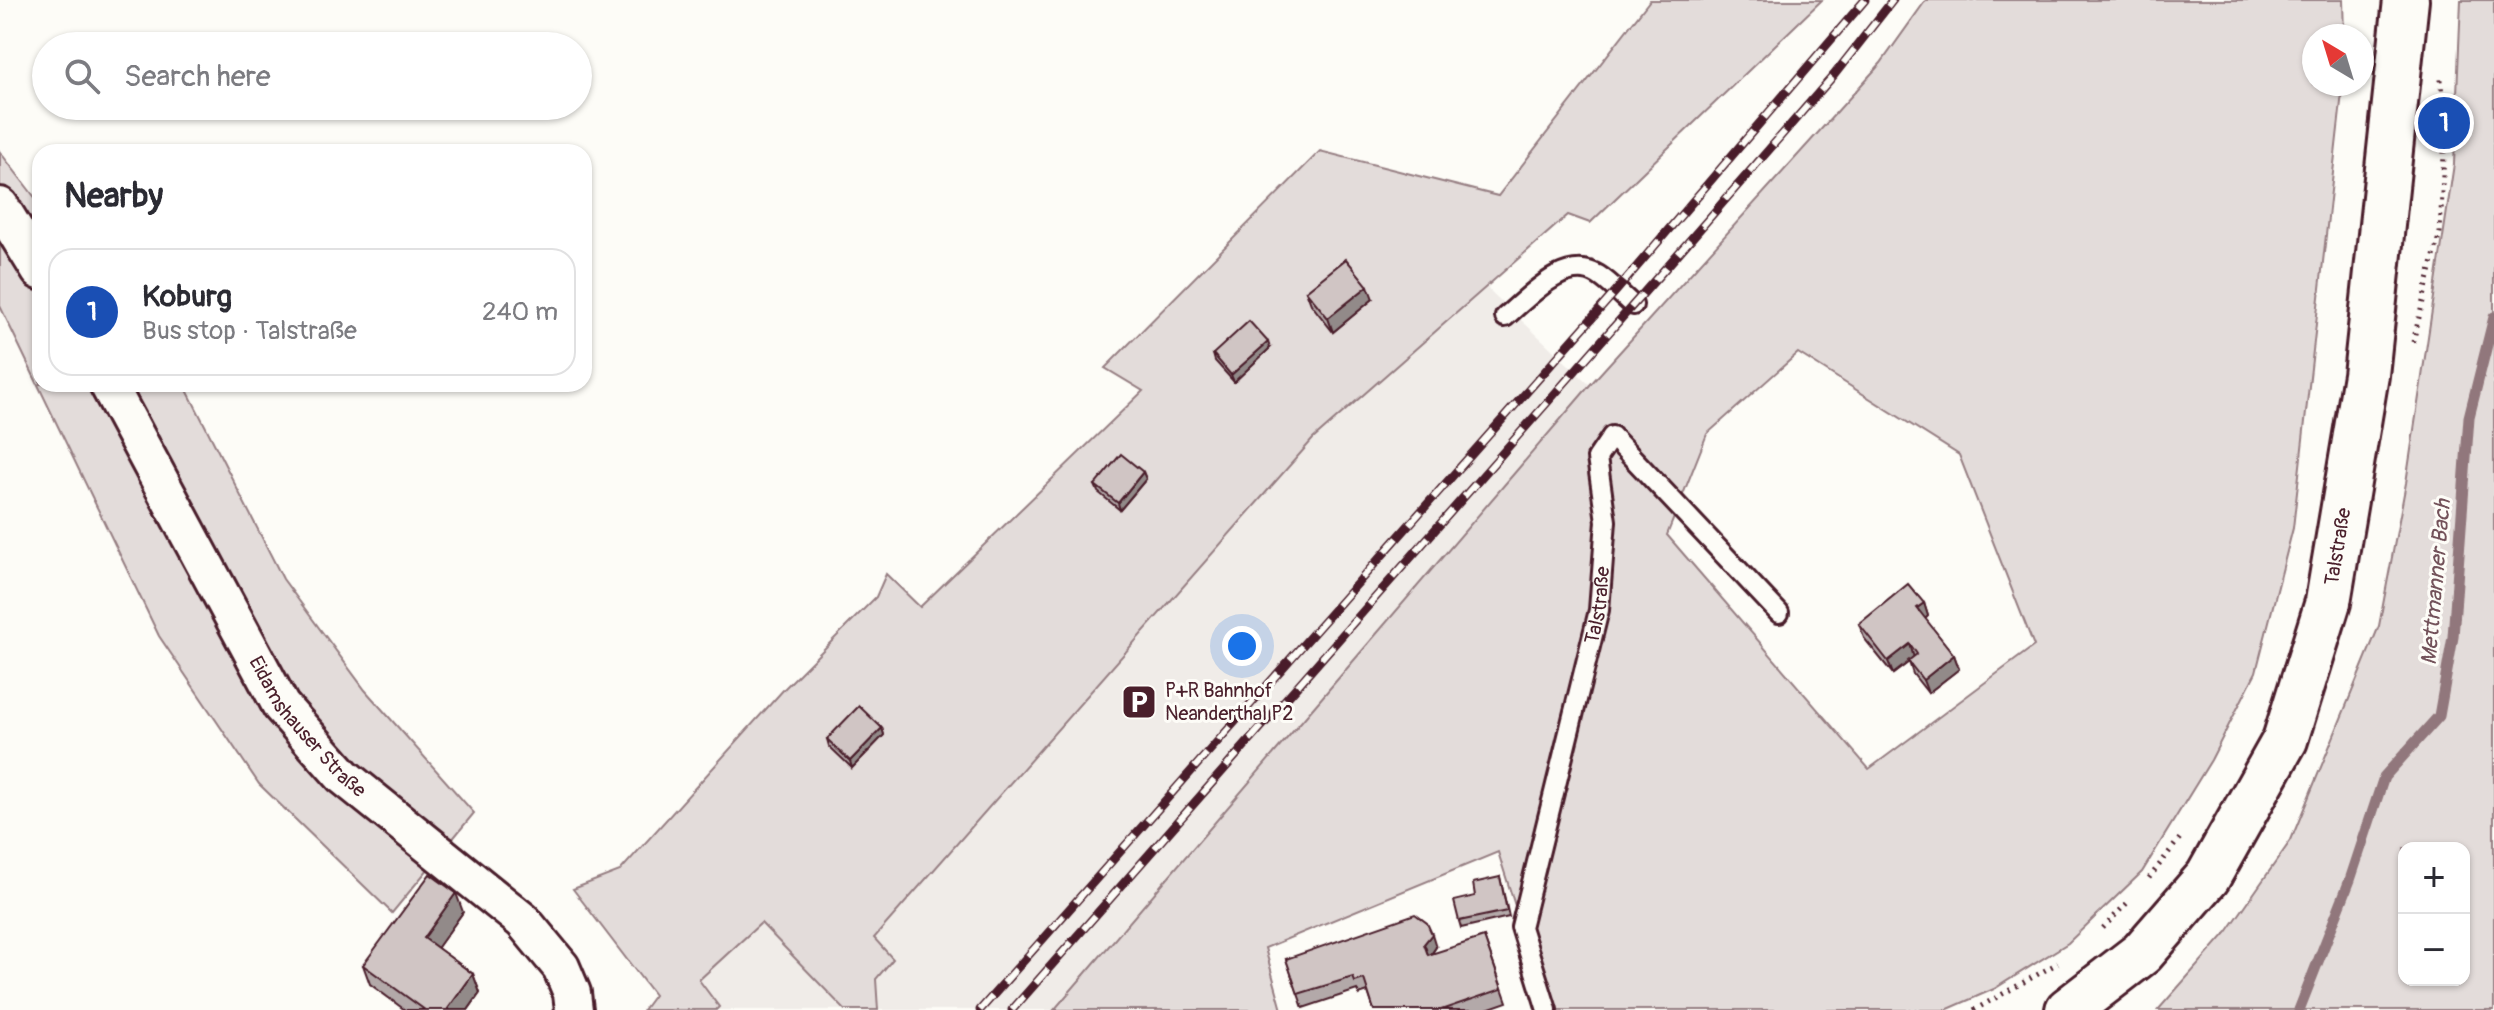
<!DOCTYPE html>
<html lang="en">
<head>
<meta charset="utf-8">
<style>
	:root { --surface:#fff; --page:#f2f2f3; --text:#2b2b33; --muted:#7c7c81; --line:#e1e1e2; --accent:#4a1f2b }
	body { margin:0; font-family:Pangolin,sans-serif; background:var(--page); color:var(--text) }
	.controls { position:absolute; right:24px; bottom:24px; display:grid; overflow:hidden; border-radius:16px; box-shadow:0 2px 6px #0004 }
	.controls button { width:72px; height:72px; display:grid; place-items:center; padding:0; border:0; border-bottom:2px solid var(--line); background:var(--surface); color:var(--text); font:40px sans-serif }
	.compass { position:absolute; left:2302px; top:24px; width:72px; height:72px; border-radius:50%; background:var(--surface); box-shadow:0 2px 6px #0004; rotate:322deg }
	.you { position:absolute; left:1242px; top:646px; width:28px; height:28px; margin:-20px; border:6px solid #fff; border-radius:50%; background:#1a73e8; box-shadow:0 0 0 12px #1a73e833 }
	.badge { display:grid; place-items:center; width:52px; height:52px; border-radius:50%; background:var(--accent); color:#fff; font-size:26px; font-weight:700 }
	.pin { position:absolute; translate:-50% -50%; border:4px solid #fff; box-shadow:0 2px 8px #0006 }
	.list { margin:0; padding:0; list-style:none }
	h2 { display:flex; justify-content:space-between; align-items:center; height:104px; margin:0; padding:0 32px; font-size:34px }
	h2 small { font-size:26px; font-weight:400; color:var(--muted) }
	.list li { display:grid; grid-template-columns:52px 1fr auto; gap:24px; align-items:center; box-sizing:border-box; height:128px; margin:0 16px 16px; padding:0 16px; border:2px solid var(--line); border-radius:24px }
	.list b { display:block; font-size:30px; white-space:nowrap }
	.list p { margin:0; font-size:26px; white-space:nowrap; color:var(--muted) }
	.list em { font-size:26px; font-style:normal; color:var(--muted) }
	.icon { flex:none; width:44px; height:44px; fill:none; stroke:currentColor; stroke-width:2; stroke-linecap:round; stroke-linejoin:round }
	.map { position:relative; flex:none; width:2494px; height:1010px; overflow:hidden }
	.search { position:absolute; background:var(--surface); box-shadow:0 2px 6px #0004; left:32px; top:32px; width:560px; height:88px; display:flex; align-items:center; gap:20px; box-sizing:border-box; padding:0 28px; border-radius:44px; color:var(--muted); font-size:30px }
	.panel { position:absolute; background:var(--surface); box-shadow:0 2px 6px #0004; left:32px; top:144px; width:560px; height:248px; border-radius:24px }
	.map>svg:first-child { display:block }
	.built { fill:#f0ece8 }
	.green { fill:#e3dcda; stroke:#967e82; stroke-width:2; fill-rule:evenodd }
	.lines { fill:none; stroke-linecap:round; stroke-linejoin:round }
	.stream { stroke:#91777b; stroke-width:11 }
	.lane-casing { stroke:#4a1f2b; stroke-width:24 }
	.street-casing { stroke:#4a1f2b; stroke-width:42 }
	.secondary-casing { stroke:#4a1f2b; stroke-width:50 }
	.path { stroke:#4a1f2b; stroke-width:5; stroke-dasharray:2 6; stroke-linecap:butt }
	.lane { stroke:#fdfcf7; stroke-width:18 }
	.street { stroke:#fdfcf7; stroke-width:36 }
	.secondary { stroke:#fdfcf7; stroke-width:44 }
	.rail-casing { stroke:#4a1f2b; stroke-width:9 }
	.rail { stroke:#fdfcf7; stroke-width:6; stroke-dasharray:18; stroke-linecap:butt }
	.wall { fill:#b3a9a9; stroke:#4a1f2b; stroke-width:2 }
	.shaded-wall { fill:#928a89; stroke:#4a1f2b; stroke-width:2 }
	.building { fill:#d0c5c4; stroke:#4a1f2b; stroke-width:2 }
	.labels { text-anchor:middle; stroke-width:6; stroke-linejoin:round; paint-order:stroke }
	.street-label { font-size:20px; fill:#4a1f2b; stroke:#fdfcf7 }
	.poi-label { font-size:20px; fill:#4a1f2b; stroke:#fdfcf7; text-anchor:start }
	.water-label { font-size:22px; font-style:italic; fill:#73525a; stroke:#fdfcf7 }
</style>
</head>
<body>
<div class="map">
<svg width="2494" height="1010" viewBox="0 0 2494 1010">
	<rect width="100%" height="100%" fill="#fdfcf7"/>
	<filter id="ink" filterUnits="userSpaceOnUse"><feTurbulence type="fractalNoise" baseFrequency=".0125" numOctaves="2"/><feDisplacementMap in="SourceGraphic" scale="16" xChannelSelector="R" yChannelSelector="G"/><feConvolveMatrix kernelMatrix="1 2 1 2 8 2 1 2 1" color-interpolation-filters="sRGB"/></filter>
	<g filter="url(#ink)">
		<g class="built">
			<path d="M1485,286L1590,385L1054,1010H878L873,938L1313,439Z"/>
			<path d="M761,922L845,1010H716L719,1007L699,980Z"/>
		</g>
		<g class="green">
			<path d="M1650,0H1822L1590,223L1568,215L1313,439L874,938L893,959L876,979L878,1010H845L761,923L699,980L719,1007L716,1010H643L654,995L573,889L620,871L785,688L876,597L886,574L920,607L1143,391L1105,368L1320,151L1498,196Z"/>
			<path d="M1926,0H2343L2344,36H2314V84H2343L2293,528L2256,672L2211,760L2142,872L2068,943L1994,989L1946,1010H1548L1498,852L1265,948L1282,1010H1054L1590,385L1881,63ZM1798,353L1959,455L2034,646L1869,769L1667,535L1707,434Z"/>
			<path d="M2461,0H2494V1010H2158L2227,932L2291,840L2379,626L2406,483L2454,164ZM2464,848V980H2404V848Z"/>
			<path d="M0,152L40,204V384H184L283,579L365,690L474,813L392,913L259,784L159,636L0,306Z"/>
		</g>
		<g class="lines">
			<path class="stream" d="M2299,1010L2350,880L2384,777L2439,716L2453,637L2469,417L2494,317"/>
			<defs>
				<g id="lane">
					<path d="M1505,317C1529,297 1565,255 1598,275C1611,283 1622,296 1633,305"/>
					<path id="s1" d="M1547,1010L1521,927L1599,610L1606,521L1597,458L1612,436L1779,613"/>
				</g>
				<g id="street">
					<path d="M0,206L40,271"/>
					<path id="s2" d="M108,384L281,706L343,776L523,921L561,967L572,993L574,1010"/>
				</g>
				<g id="secondary">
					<path id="s3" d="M2068,1010L2142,953L2208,877L2285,740L2328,602L2366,375L2406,0"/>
				</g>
			</defs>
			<use href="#lane" class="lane-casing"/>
			<use href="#street" class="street-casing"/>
			<use href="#secondary" class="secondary-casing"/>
			<g class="path">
				<path d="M2413,342L2440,232L2444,155L2441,79"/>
				<path d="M2149,878L2180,838"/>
				<path d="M2103,928L2130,900"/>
				<path d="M1974,1010L2058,963"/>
			</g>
			<use href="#lane" class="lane"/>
			<use href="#street" class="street"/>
			<use href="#secondary" class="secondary"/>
			<defs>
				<g id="rail">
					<path d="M980,1010L1616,291L1865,0"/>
					<path d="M1012,1010L1670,263L1834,75L1893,0"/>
				</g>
			</defs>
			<use href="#rail" class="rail-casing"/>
			<use href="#rail" class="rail"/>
		</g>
		<g class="wall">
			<path d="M1306,291L1373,299L1333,332L1311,304Z"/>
			<path d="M1270,348L1234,382L1215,361L1213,354Z"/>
			<path d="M1143,472L1146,479L1120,510L1098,492L1095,485Z"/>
			<path d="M1924,603L1928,616L1925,619L1954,655L1959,669L1928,693L1913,674L1909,662L1893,674L1864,638L1859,624Z"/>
			<path d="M882,728L884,735L852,768L829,746L827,739Z"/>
			<path d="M1500,877L1509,917L1461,928L1459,921L1475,896Z"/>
			<path d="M463,912L437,948L473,974L480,993L468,1010H405L370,984L363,965Z"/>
			<path d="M1484,937L1507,1002L1484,1010H1374L1368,992L1359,995L1357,990L1303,1008L1286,959L1436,947L1431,955Z"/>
		</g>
		<g class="shaded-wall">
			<path d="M1368,286L1373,299L1333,332L1328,318Z"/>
			<path d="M1268,342L1270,348L1234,382L1231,375Z"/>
			<path d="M1143,472L1146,479L1120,510L1118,503Z"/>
			<path d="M1924,603L1928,616L1922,622L1917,608Z"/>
			<path d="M1910,644L1914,658L1893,674L1888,661Z"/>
			<path d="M1954,655L1959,669L1928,693L1923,680Z"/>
			<path d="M882,728L884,735L852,768L850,761Z"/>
			<path d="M456,893L463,912L431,957L424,938Z"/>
			<path d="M1432,934L1436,947L1429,957L1424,944Z"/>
			<path d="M473,974L480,993L468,1010H447Z"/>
		</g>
		<g class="building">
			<path d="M1346,259L1368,286L1328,318L1306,291Z"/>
			<path d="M1249,321L1268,342L1231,375L1213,354Z"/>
			<path d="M1121,454L1143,472L1118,503L1095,485Z"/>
			<path d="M1908,584L1924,603L1917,608L1954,655L1923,680L1908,661L1917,654L1910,644L1888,661L1859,624Z"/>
			<path d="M859,706L882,728L850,761L827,739Z"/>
			<path d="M430,874L456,893L424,938L473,974L447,1010H425L363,965Z"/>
			<path d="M1500,877L1507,911L1459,921L1454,901L1475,896L1473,883Z"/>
			<path d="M1415,914L1427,923L1432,934L1424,944L1428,955L1484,937L1502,989L1441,1010H1374L1364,979L1355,982L1353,977L1298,994L1286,959Z"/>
		</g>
	</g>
	<defs>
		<symbol id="parking-square" viewBox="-11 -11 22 22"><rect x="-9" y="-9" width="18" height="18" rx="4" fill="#4a1f2b" stroke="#fdfcf7"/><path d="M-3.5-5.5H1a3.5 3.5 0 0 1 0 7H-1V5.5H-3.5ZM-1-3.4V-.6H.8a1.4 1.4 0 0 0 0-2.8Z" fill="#fff"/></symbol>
	</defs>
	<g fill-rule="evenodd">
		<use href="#parking-square" x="1119" y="682" width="40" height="40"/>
	</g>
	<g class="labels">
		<g class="street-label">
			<text dy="7" stroke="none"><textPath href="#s3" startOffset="552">Talstraße</textPath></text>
			<text dy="7" stroke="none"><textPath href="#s1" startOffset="418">Talstraße</textPath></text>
			<text dy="7" stroke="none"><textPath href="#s2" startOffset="398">Eidamshauser Straße</textPath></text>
		</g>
		<g class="poi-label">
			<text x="1165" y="697">P+R Bahnhof<tspan x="1165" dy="23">Neanderthal P2</tspan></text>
		</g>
		<g class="water-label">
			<text transform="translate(2435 582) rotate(-85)" y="8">Mettmanner Bach</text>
		</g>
	</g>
</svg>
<div class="controls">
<button>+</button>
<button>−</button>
</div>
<svg class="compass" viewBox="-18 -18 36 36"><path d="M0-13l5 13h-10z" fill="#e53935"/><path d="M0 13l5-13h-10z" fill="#7c7c81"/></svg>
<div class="you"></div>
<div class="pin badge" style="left:2444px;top:123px;background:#1a4fb4">1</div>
<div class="search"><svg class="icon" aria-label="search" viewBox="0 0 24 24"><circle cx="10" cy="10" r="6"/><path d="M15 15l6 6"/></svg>Search here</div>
<section class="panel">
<h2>Nearby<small></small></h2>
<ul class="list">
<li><span class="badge" style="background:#1a4fb4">1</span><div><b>Koburg</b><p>Bus stop · Talstraße</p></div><em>240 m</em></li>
</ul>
</section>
</div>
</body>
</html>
